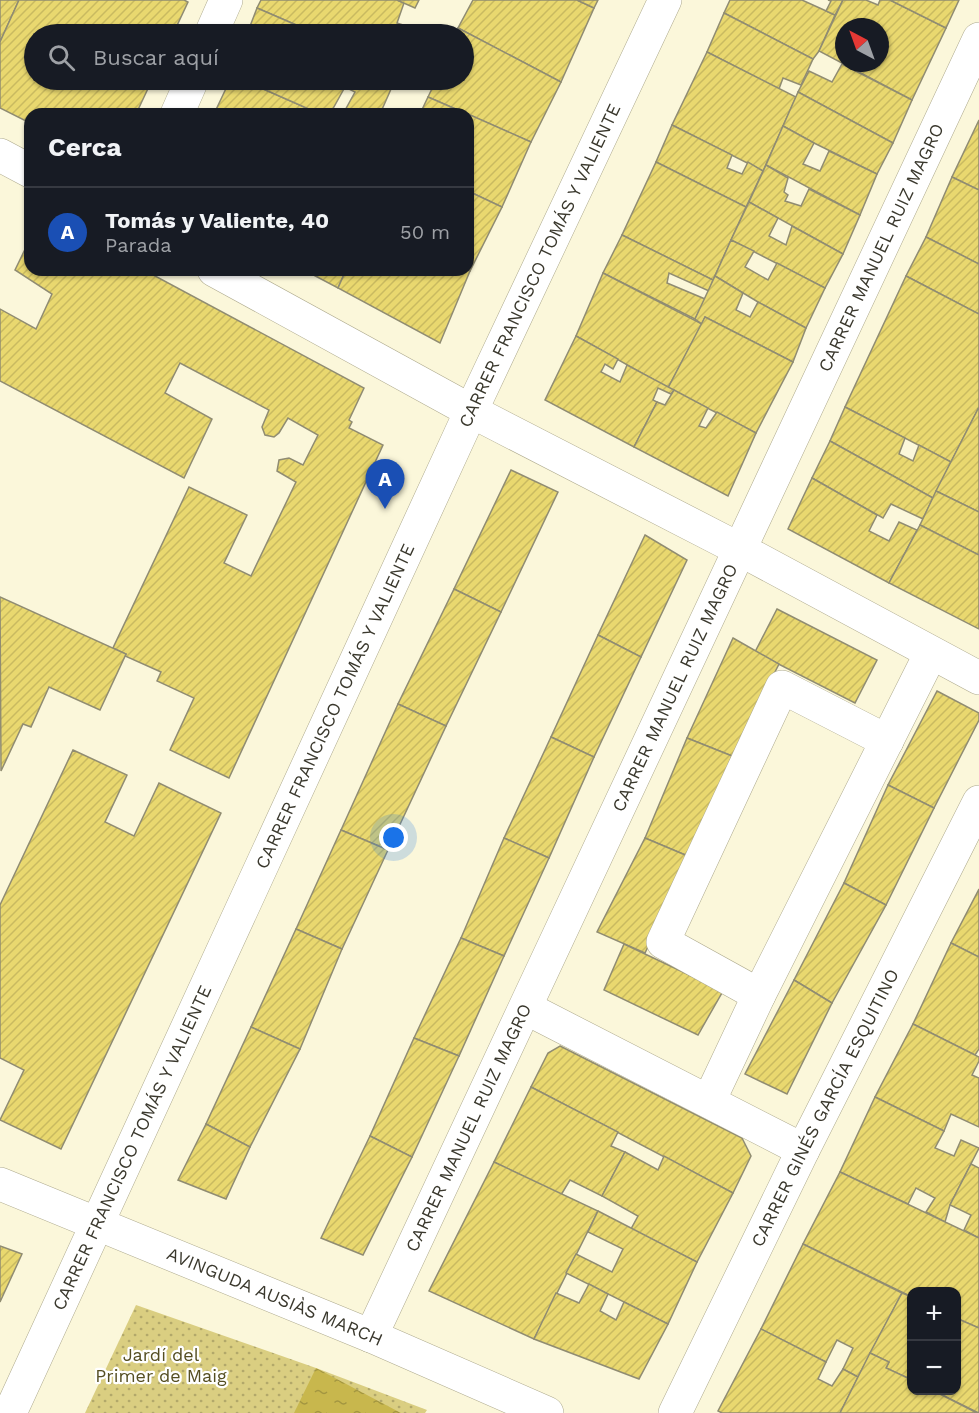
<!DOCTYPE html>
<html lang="es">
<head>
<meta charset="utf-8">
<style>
	:root { --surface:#171b24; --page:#20242c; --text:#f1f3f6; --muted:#9ea1a6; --line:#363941; --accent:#1671be }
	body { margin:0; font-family:"Work Sans",sans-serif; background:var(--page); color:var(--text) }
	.controls { position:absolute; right:18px; bottom:18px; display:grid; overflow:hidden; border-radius:12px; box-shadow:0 2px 4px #0004 }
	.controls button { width:54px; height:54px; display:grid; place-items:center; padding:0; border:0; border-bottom:2px solid var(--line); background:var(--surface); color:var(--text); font:30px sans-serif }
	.compass { position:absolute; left:835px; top:18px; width:54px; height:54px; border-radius:50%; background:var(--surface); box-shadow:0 2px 4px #0004; rotate:319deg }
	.you { position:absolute; left:394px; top:838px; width:21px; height:21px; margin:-15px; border:4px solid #fff; border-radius:50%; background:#1a73e8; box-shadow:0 0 0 9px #1a73e833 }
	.badge { display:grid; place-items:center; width:39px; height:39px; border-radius:50%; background:var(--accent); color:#fff; font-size:20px; font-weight:700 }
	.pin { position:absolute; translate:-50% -50px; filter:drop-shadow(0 2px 3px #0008) }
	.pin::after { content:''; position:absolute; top:32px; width:21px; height:18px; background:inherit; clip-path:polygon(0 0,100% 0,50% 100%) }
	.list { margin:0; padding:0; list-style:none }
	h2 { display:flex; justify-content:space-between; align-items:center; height:78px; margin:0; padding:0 24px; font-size:26px }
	h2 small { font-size:20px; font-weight:400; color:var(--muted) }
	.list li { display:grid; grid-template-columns:39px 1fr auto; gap:18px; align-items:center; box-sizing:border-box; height:90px; padding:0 24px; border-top:2px solid var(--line) }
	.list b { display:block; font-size:22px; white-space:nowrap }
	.list p { margin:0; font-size:20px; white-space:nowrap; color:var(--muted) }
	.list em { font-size:20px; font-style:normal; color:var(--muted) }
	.icon { flex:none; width:33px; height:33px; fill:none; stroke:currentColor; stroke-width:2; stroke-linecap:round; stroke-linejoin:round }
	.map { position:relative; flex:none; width:979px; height:1413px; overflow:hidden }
	.search { position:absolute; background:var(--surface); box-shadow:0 2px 4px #0004; left:24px; top:24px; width:450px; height:66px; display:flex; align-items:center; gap:15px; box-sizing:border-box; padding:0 21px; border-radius:33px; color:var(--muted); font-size:22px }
	.panel { position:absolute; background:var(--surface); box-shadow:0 2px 4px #0004; left:24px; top:108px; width:450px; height:168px; border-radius:18px }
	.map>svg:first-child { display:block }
	.green { fill:url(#green-dots) }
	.water { fill:url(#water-ripples) }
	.building { fill:url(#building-hatch); stroke:#908c72; stroke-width:1.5; fill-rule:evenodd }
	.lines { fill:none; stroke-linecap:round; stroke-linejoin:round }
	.minor-casing { stroke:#aeaa8e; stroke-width:34 }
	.minor { stroke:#fff; stroke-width:33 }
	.labels { text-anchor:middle; stroke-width:4.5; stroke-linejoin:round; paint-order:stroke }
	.street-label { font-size:18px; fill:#3a382d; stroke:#fff }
	.park-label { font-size:18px; fill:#554e22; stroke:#fff }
</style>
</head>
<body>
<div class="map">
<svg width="979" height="1413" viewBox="0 0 979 1413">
	<defs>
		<pattern id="green-dots" width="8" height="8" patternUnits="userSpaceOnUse" patternTransform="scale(1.5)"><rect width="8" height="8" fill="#dace81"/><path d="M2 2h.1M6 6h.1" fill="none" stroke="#b2a86a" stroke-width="1.8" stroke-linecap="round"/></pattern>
		<pattern id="water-ripples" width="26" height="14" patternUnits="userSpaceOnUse" patternTransform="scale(1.5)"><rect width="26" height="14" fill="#c8b74d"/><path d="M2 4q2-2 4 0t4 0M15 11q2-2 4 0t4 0" fill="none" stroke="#a39640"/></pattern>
		<pattern id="building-hatch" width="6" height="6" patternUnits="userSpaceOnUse" patternTransform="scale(1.5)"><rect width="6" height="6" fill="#e9d86f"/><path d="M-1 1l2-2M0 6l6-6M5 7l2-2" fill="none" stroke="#c9ba60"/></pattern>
	</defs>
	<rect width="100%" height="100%" fill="#fbf7da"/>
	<path class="green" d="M136,1305L316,1368L427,1410L425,1413H85Z"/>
	<path class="water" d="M316,1368L401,1413H294Z"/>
	<g class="building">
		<path d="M0,0H19L0,42Z"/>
		<path d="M19,0H184L188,2L173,34H34V80H152L136,114H30V123L0,108V42Z"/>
		<path d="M261,0H397L404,3L397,23L418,30L416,34H317L257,8Z"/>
		<path d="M397,0H419L415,8Z"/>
		<path d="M473,0H577L594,8L561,82L458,28Z"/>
		<path d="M577,0H598L594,8Z"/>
		<path d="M730,0H802L835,15L819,51L813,59L724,13Z"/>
		<path d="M828,0H843L835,15L826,11L831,1Z"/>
		<path d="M843,0H866L878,5L880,0H890L946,28L912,100L819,51ZM844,27H880V63H844Z"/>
		<path d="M890,0H959L946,28Z"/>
		<path d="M257,8L317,34H247Z"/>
		<path d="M724,13L813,59L801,85L783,78L779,89L707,52Z"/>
		<path d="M458,28L561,82L531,142L428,97L436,80H464V34H455Z"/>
		<path d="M707,52L796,97L763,171L672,125Z"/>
		<path d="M842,64L912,100L893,143L798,92L809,71L832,82Z"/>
		<path d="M230,80H243L320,114H214Z"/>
		<path d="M243,80H354L364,83L365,80H395L380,114H343L355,92L345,87L330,114H320Z"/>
		<path d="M798,92L893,143L877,174L814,143L783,126Z"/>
		<path d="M428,97L467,114H420Z"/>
		<path d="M468,114L531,142L502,207L468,191Z"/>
		<path d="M979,120V190L952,177Z"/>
		<path d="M672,125L732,155L727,168L742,174L748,162L763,171L746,207L656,162Z"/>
		<path d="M783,126L814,143L803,164L820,171L829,151L877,174L860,215L766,165Z"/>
		<path d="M656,162L746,207L713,280L622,235Z"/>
		<path d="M766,165L788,178L784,192L788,195L785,201L801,206L809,189L860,215L843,254L749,202Z"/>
		<path d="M952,177L979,190V264L926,237Z"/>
		<path d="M468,191L502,207L470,271L467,270Z"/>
		<path d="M749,202L778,218L769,236L786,245L792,226L843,254L825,288L731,240Z"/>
		<path d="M622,235L713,280L709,291L669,273L667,283L705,299L695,319L603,273Z"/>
		<path d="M926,237L979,264V314L906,276Z"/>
		<path d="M30,239V270H144L364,388L349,420L352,422L349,428L383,445L229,778L170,750L194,698L157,681L161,672L125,656L126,654L113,648L189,487L247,515L224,563L251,576L296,482L277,471L279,460L289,458L303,465L318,435L288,418L279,433L274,437L265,435L262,427L269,410L180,363L165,393L212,419L184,478L0,381V309L36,329L52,294L15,270Z"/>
		<path d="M731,240L754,251L745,267L768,280L777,263L825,288L806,328L758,302L715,276Z"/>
		<path d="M304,270H346L338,288Z"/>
		<path d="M346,270H467L470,271L440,343L338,288Z"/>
		<path d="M603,273L702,324L668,388L576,336Z"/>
		<path d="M715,276L743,293L736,310L750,317L758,302L806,328L793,362L705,317L702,324L695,319Z"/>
		<path d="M906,276L979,314V407L951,462L845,407Z"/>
		<path d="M705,317L793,362L756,433L668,388Z"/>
		<path d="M576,336L618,359L613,369L605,364L601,372L620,382L627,365L674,390L671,394L658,388L653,400L657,402L634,447L545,400Z"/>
		<path d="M674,390L708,408L699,426L706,428L717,412L756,433L728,496L634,447L657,402L665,405Z"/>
		<path d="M845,407L905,438L899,454L913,461L919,445L951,462L933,498L830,441Z"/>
		<path d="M978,409L979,410V512L936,491Z"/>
		<path d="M830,441L933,498L923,519L891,504L883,518L812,478Z"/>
		<path d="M511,470L558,492L501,612L454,589Z"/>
		<path d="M812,478L877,515L869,531L889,541L899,522L917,530L889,583L788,529Z"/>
		<path d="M936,491L979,512V555L920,525Z"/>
		<path d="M920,525L979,555V629L889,583Z"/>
		<path d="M645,535L687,560L641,657L598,635Z"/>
		<path d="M454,589L501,612L446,726L398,704Z"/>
		<path d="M0,597L126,654L100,710L49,687L31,727L23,724L1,771Z"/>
		<path d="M777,609L877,660L855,703L755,652Z"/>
		<path d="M598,635L641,657L594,757L551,737Z"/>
		<path d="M733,638L779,664L732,756L687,738Z"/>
		<path d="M937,691L979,713V720L934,808L888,785Z"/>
		<path d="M398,704L446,726L388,850L341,830Z"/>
		<path d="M551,737L594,757L549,858L504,838Z"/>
		<path d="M687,738L732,756L690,857L645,838Z"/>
		<path d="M73,750L127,775L105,822L134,836L159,783L221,813L61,1149L0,1120L24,1070L0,1058V905Z"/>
		<path d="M888,785L934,808L886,905L844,883Z"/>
		<path d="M341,830L388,850L342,949L296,929Z"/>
		<path d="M504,838L549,858L504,956L461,938Z"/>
		<path d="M645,838L690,857L645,953L597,932Z"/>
		<path d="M844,883L886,905L832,1003L794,980Z"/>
		<path d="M979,889V957L951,943Z"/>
		<path d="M296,929L342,949L300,1049L251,1027Z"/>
		<path d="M461,938L504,956L459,1056L414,1038Z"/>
		<path d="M951,943L979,957V1049L975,1055L913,1024Z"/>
		<path d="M624,944L723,991L698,1035L604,990Z"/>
		<path d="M794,980L832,1003L787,1094L745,1074Z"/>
		<path d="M913,1024L979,1057V1061L972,1075L979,1078V1127L951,1114L944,1131L875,1097Z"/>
		<path d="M251,1027L300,1049L250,1147L206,1124Z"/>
		<path d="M414,1038L459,1056L412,1157L370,1136Z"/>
		<path d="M560,1046L742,1138L751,1156L733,1193L531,1087L548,1053Z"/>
		<path d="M531,1087L618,1132L611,1146L625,1152L602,1196L570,1180L561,1195L494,1162Z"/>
		<path d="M875,1097L944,1131L935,1148L954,1156L961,1140L979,1148L950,1205L945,1222L926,1212L935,1198L916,1188L908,1204L840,1172Z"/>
		<path d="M206,1124L250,1147L226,1199L178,1180Z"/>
		<path d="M370,1136L412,1157L363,1255L321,1238Z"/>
		<path d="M625,1152L658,1170L664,1156L733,1193L697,1262L631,1229L638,1216L602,1196Z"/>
		<path d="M494,1162L598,1211L534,1339L429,1291Z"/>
		<path d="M971,1164L979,1168V1238L964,1230L971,1215L950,1205Z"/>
		<path d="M840,1172L979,1238V1328L956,1318V1292H912V1297L803,1244Z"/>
		<path d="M598,1211L697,1262L668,1324L566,1273L576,1254L612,1272L623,1249L588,1232Z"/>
		<path d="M803,1244L902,1293L858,1377L843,1369L853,1348L837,1340L826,1362L761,1329Z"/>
		<path d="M0,1246L22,1254L0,1302Z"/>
		<path d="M589,1284L608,1294L600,1311L616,1320L624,1302L668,1324L639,1379L534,1339L556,1293L579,1303Z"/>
		<path d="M902,1293L912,1297V1380L886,1368L889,1362L870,1353Z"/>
		<path d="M956,1318L979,1328V1413L932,1390H956Z"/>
		<path d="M761,1329L826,1362L818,1379L832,1386L843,1369L858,1377L840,1413H722L718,1411Z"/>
		<path d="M870,1353L889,1362L886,1368L912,1380V1390H932L977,1413H840Z"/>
	</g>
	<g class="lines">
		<defs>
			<g id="minor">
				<path d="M211,34L226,0"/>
				<path d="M177,114L192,80"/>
				<path d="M0,155L30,171"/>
				<path d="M214,270L471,411L741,550L979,678"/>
				<path d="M759,995L663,942L782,687L887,741"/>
				<path d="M526,1008L803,1150"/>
				<path d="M709,1101L759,995L931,653"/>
				<path id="s1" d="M0,1184L371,1336L547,1413"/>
				<path id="s2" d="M371,1336L979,39"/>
				<path id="s3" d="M10,1413L471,411L665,0"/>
				<path id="s4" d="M675,1413L803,1150L979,802"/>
			</g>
		</defs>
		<use href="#minor" class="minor-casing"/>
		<use href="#minor" class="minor"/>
	</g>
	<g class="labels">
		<g class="street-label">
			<text dy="6" stroke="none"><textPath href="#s2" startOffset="1202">CARRER MANUEL RUIZ MAGRO</textPath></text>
			<text dy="6" stroke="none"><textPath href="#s3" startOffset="1264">CARRER FRANCISCO TOMÁS Y VALIENTE</textPath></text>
			<text dy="6" stroke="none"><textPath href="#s2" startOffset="716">CARRER MANUEL RUIZ MAGRO</textPath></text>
			<text dy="6" stroke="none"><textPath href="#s3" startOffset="778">CARRER FRANCISCO TOMÁS Y VALIENTE</textPath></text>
			<text dy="6" stroke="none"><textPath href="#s4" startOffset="340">CARRER GINÉS GARCÍA ESQUITINO</textPath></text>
			<text dy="6" stroke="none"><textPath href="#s2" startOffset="230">CARRER MANUEL RUIZ MAGRO</textPath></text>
			<text dy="6" stroke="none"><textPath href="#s3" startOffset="292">CARRER FRANCISCO TOMÁS Y VALIENTE</textPath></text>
			<text dy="6" stroke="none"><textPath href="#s1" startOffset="297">AVINGUDA AUSIÀS MARCH</textPath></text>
		</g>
		<g class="park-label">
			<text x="161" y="1361">Jardí del<tspan x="161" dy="21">Primer de Maig</tspan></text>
		</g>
	</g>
</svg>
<div class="controls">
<button>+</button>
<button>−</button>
</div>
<svg class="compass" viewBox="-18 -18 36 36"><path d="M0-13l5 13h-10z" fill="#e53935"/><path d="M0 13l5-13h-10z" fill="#9ea1a6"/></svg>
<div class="you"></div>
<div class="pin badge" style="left:385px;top:509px;background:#1a4fb4">A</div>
<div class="search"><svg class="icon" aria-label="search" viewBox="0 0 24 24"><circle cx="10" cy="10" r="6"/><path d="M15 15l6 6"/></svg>Buscar aquí</div>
<section class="panel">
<h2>Cerca<small></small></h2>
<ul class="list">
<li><span class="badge" style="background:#1a4fb4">A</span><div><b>Tomás y Valiente, 40</b><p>Parada</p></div><em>50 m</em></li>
</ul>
</section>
</div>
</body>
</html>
